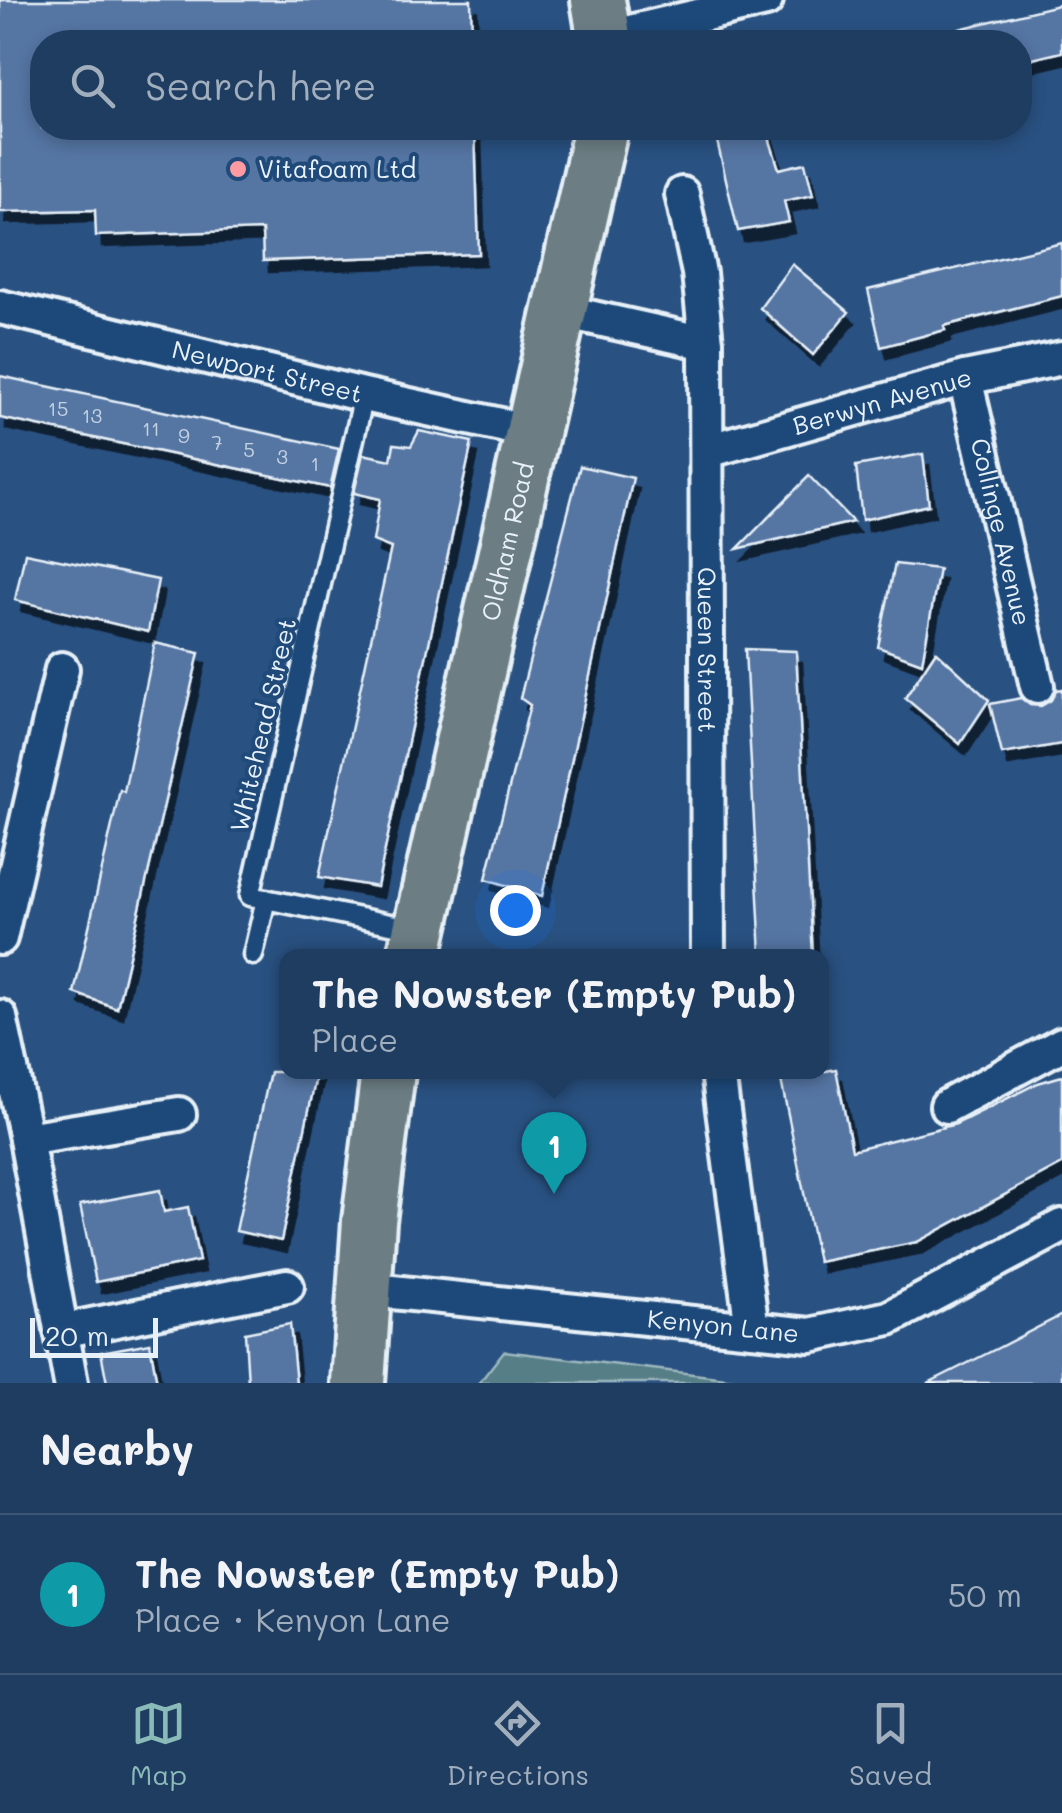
<!DOCTYPE html>
<html lang="en">
<head>
<meta charset="utf-8">
<style>
	:root { --surface:#1f3d61; --page:#274467; --text:#f1f3f6; --muted:#a1aebd; --line:#3c5676; --accent:#8bbbb9 }
	body { margin:0; font-family:Mali,sans-serif; background:var(--page); color:var(--text) }
	.scale { position:absolute; left:30px; bottom:25px; width:128px; box-sizing:border-box; padding-left:10px; border:5px solid #e8f1f8; border-top:0; font-size:28px; line-height:35px; white-space:nowrap; color:#e8f1f8; -webkit-text-stroke:8px #1f4a7a; paint-order:stroke }
	.you { position:absolute; left:515px; top:910px; width:35px; height:35px; margin:-25px; border:8px solid #fff; border-radius:50%; background:#1a73e8; box-shadow:0 0 0 15px #1a73e833 }
	.badge { display:grid; place-items:center; width:65px; height:65px; border-radius:50%; background:var(--accent); color:#fff; font-size:32px; font-weight:700 }
	.pin { position:absolute; translate:-50% -82px; filter:drop-shadow(0 2px 5px #0008) }
	.pin::after { content:''; position:absolute; top:52px; width:35px; height:30px; background:inherit; clip-path:polygon(0 0,100% 0,50% 100%) }
	.popup { position:absolute; left:279px; top:949px; width:550px; height:130px; box-sizing:border-box; display:grid; place-content:center; border-radius:20px; background:var(--surface); filter:drop-shadow(0 2px 8px #0005); font-size:32px; white-space:nowrap; color:var(--muted) }
	.popup b { font-size:38px; color:var(--text) }
	.popup::after { content:''; position:absolute; left:50%; top:100%; margin-left:-20px; border:20px solid transparent; border-top-color:var(--surface) }
	.list { margin:0; padding:0; list-style:none }
	h2 { display:flex; justify-content:space-between; align-items:center; height:130px; margin:0; padding:0 40px; font-size:42px }
	h2 small { font-size:32px; font-weight:400; color:var(--muted) }
	.list li { display:grid; grid-template-columns:65px 1fr auto; gap:30px; align-items:center; box-sizing:border-box; height:160px; padding:0 40px; border-top:2px solid var(--line) }
	.list b { display:block; font-size:38px; white-space:nowrap }
	.list p { margin:0; font-size:32px; white-space:nowrap; color:var(--muted) }
	.list em { font-size:32px; font-style:normal; color:var(--muted) }
	.icon { flex:none; width:55px; height:55px; fill:none; stroke:currentColor; stroke-width:2; stroke-linecap:round; stroke-linejoin:round }
	.map { position:relative; flex:none; width:1062px; height:1383px; overflow:hidden }
	.search { position:absolute; background:var(--surface); box-shadow:0 5px 15px #0003; left:30px; right:30px; top:30px; height:110px; display:flex; align-items:center; gap:25px; box-sizing:border-box; padding:0 35px; border-radius:40px; color:var(--muted); font-size:38px }
	.sheet { height:290px; background:var(--surface) }
	nav { display:flex; justify-content:space-around; align-items:center; box-sizing:border-box; height:140px; border-top:2px solid var(--line); background:var(--surface); font-size:28px; color:var(--muted) }
	nav a { display:grid; justify-items:center; gap:5px }
	nav .on { color:var(--accent) }
	.map>svg:first-child { display:block }
	.green { fill:#547e86; stroke:#9eb8bf; stroke-width:2.5 }
	.building { fill:#5574a3; stroke:#e8f1f8; stroke-width:2.5; filter:url(#shadow) }
	.lines { fill:none; stroke-linecap:round; stroke-linejoin:round }
	.service-casing { stroke:#e8f1f8; stroke-width:25 }
	.minor-casing { stroke:#e8f1f8; stroke-width:40 }
	.primary-casing { stroke:#e8f1f8; stroke-width:60 }
	.service { stroke:#1f4a7a; stroke-width:18 }
	.minor { stroke:#1f4a7a; stroke-width:32 }
	.primary { stroke:#6c7e84; stroke-width:52 }
	.poi-dot { fill:#ff9aa2; stroke:#1f4a7a; stroke-width:4 }
	.labels { text-anchor:middle; stroke-width:8; stroke-linejoin:round; paint-order:stroke }
	.number-label { font-size:20px; fill:#c3d2e3 }
	.poi-label { font-size:25px; fill:#e8f1f8; stroke:#1f4a7a; text-anchor:start }
	.street-label { font-size:25px; fill:#e8f1f8; stroke:#1f4a7a }
</style>
</head>
<body>
<div class="map">
<svg width="1062" height="1383" viewBox="0 0 1062 1383">
	<defs>
		<filter id="shadow"><feDropShadow dx="6" dy="11" stdDeviation="0" flood-color="#0009"/></filter>
	</defs>
	<rect width="100%" height="100%" fill="#295181"/>
	<filter id="ink" filterUnits="userSpaceOnUse"><feTurbulence type="fractalNoise" baseFrequency=".01" numOctaves="2"/><feDisplacementMap in="SourceGraphic" scale="20" xChannelSelector="R" yChannelSelector="G"/><feConvolveMatrix kernelMatrix="1 2 1 2 8 2 1 2 1" color-interpolation-filters="sRGB"/></filter>
	<g filter="url(#ink)">
		<path class="green" d="M504,1351L767,1383H479Z"/>
		<g class="building">
			<path d="M0,0H471L472,42H42V128H475L479,254L263,261L262,230L96,236L95,210L0,212Z"/>
			<path d="M1062,4V52L1020,62V42H957L955,30Z"/>
			<path d="M714,128H766L779,169L805,163L813,195L784,201L789,222L738,231Z"/>
			<path d="M1062,243V296L944,326L945,330L881,347L868,290Z"/>
			<path d="M792,264L849,312L813,355L760,308Z"/>
			<path d="M0,376L339,449L330,488L0,418Z"/>
			<path d="M419,431L472,442L377,887L319,877L391,548L373,541L380,499L354,493L363,454L391,460L394,444L411,446Z"/>
			<path d="M923,454L929,505L862,520L856,466Z"/>
			<path d="M580,466L633,478L542,896L486,879L530,705L520,698Z"/>
			<path d="M809,476L853,522L737,549Z"/>
			<path d="M25,553L158,580L148,632L15,600Z"/>
			<path d="M895,564L939,569L922,663L878,647Z"/>
			<path d="M155,643L199,653L117,1008L74,993L120,790L124,792Z"/>
			<path d="M745,649L796,651L813,956H761Z"/>
			<path d="M936,651L989,700L960,744L905,698Z"/>
			<path d="M1062,689V744L1002,754L990,704L1021,698L1030,705L1041,706L1051,700L1056,690Z"/>
			<path d="M836,1069L852,1150L956,1124L1038,1083L1062,1076V1164L917,1242L818,1262L781,1080Z"/>
			<path d="M270,1072H317L281,1241L236,1231Z"/>
			<path d="M160,1190L164,1212L188,1207L199,1261L96,1282L80,1205Z"/>
			<path d="M1062,1315V1383H928L998,1348Z"/>
			<path d="M290,1324L296,1383H248L245,1333Z"/>
			<path d="M150,1343L157,1383H107L101,1352Z"/>
		</g>
		<g class="lines">
			<defs>
				<g id="service">
					<path d="M364,395L250,896L415,929"/>
					<path d="M253,955L266,899"/>
				</g>
				<g id="minor">
					<path d="M604,38L766,0"/>
					<path id="s1" d="M682,194L699,273L706,343L708,956"/>
					<path id="s2" d="M0,307L364,395L533,432"/>
					<path d="M562,311L706,343"/>
					<path id="s3" d="M965,378L1037,686"/>
					<path id="s4" d="M707,451L965,378L1062,358"/>
					<path d="M0,938L62,669"/>
					<path d="M0,1017L26,1139L71,1383"/>
					<path d="M718,1072L752,1329"/>
					<path d="M947,1106L1062,1044"/>
					<path d="M26,1139L179,1114"/>
					<path id="s5" d="M363,1289L810,1335L889,1318L1062,1226"/>
					<path d="M61,1331L287,1286"/>
				</g>
				<g id="primary">
					<path d="M598,0L605,42"/>
					<path id="s6" d="M414,956L601,128"/>
					<path d="M358,1383L369,1221L388,1072"/>
				</g>
			</defs>
			<use href="#service" class="service-casing"/>
			<use href="#minor" class="minor-casing"/>
			<use href="#primary" class="primary-casing"/>
			<use href="#service" class="service"/>
			<use href="#minor" class="minor"/>
			<use href="#primary" class="primary"/>
		</g>
	</g>
	<circle class="poi-dot" cx="238" cy="169" r="10"/>
	<g class="labels">
		<g class="number-label">
			<text x="58" y="416">15</text>
			<text x="92" y="423">13</text>
			<text x="151" y="436">11</text>
			<text x="184" y="443">9</text>
			<text x="217" y="450">7</text>
			<text x="249" y="457">5</text>
			<text x="282" y="464">3</text>
			<text x="315" y="471">1</text>
		</g>
		<g class="poi-label">
			<text x="258" y="178">Vitafoam Ltd</text>
		</g>
		<g class="street-label">
			<text dy="9" stroke="none"><textPath href="#s2" startOffset="275">Newport Street</textPath></text>
			<text dy="9" stroke="none"><textPath href="#s4" startOffset="182">Berwyn Avenue</textPath></text>
			<text dy="9" stroke="none"><textPath href="#s3" startOffset="158">Collinge Avenue</textPath></text>
			<text dy="9" stroke="none"><textPath href="#s6" startOffset="425">Oldham Road</textPath></text>
			<text dy="9" stroke="none"><textPath href="#s1" startOffset="458">Queen Street</textPath></text>
			<text transform="translate(263 725) rotate(-77)" y="9">Whitehead Street</text>
			<text dy="9" stroke="none"><textPath href="#s5" startOffset="362">Kenyon Lane</textPath></text>
		</g>
	</g>
</svg>
<div class="scale">20 m</div>
<div class="you"></div>
<div class="pin badge" style="left:554px;top:1194px;background:#0f9aa8">1</div>
<div class="popup"><b>The Nowster (Empty Pub)</b>Place</div>
<div class="search"><svg class="icon" aria-label="search" viewBox="0 0 24 24"><circle cx="10" cy="10" r="6"/><path d="M15 15l6 6"/></svg>Search here</div>
</div>
<section class="sheet">
<h2>Nearby<small></small></h2>
<ul class="list">
<li><span class="badge" style="background:#0f9aa8">1</span><div><b>The Nowster (Empty Pub)</b><p>Place · Kenyon Lane</p></div><em>50 m</em></li>
</ul>
</section>
<nav>
<a class="on"><svg class="icon" aria-label="map" viewBox="0 0 24 24"><path d="M3 6l6-2 6 2 6-2v14l-6 2-6-2-6 2zM9 4v14M15 6v14"/></svg>Map</a>
<a><svg class="icon" aria-label="directions" viewBox="0 0 24 24"><path d="M12 3l9 9-9 9-9-9zM9 14v-3h6M13 9l2 2-2 2"/></svg>Directions</a>
<a><svg class="icon" aria-label="saved" viewBox="0 0 24 24"><path d="M7 4h10v16l-5-4-5 4z"/></svg>Saved</a>
</nav>
</body>
</html>
